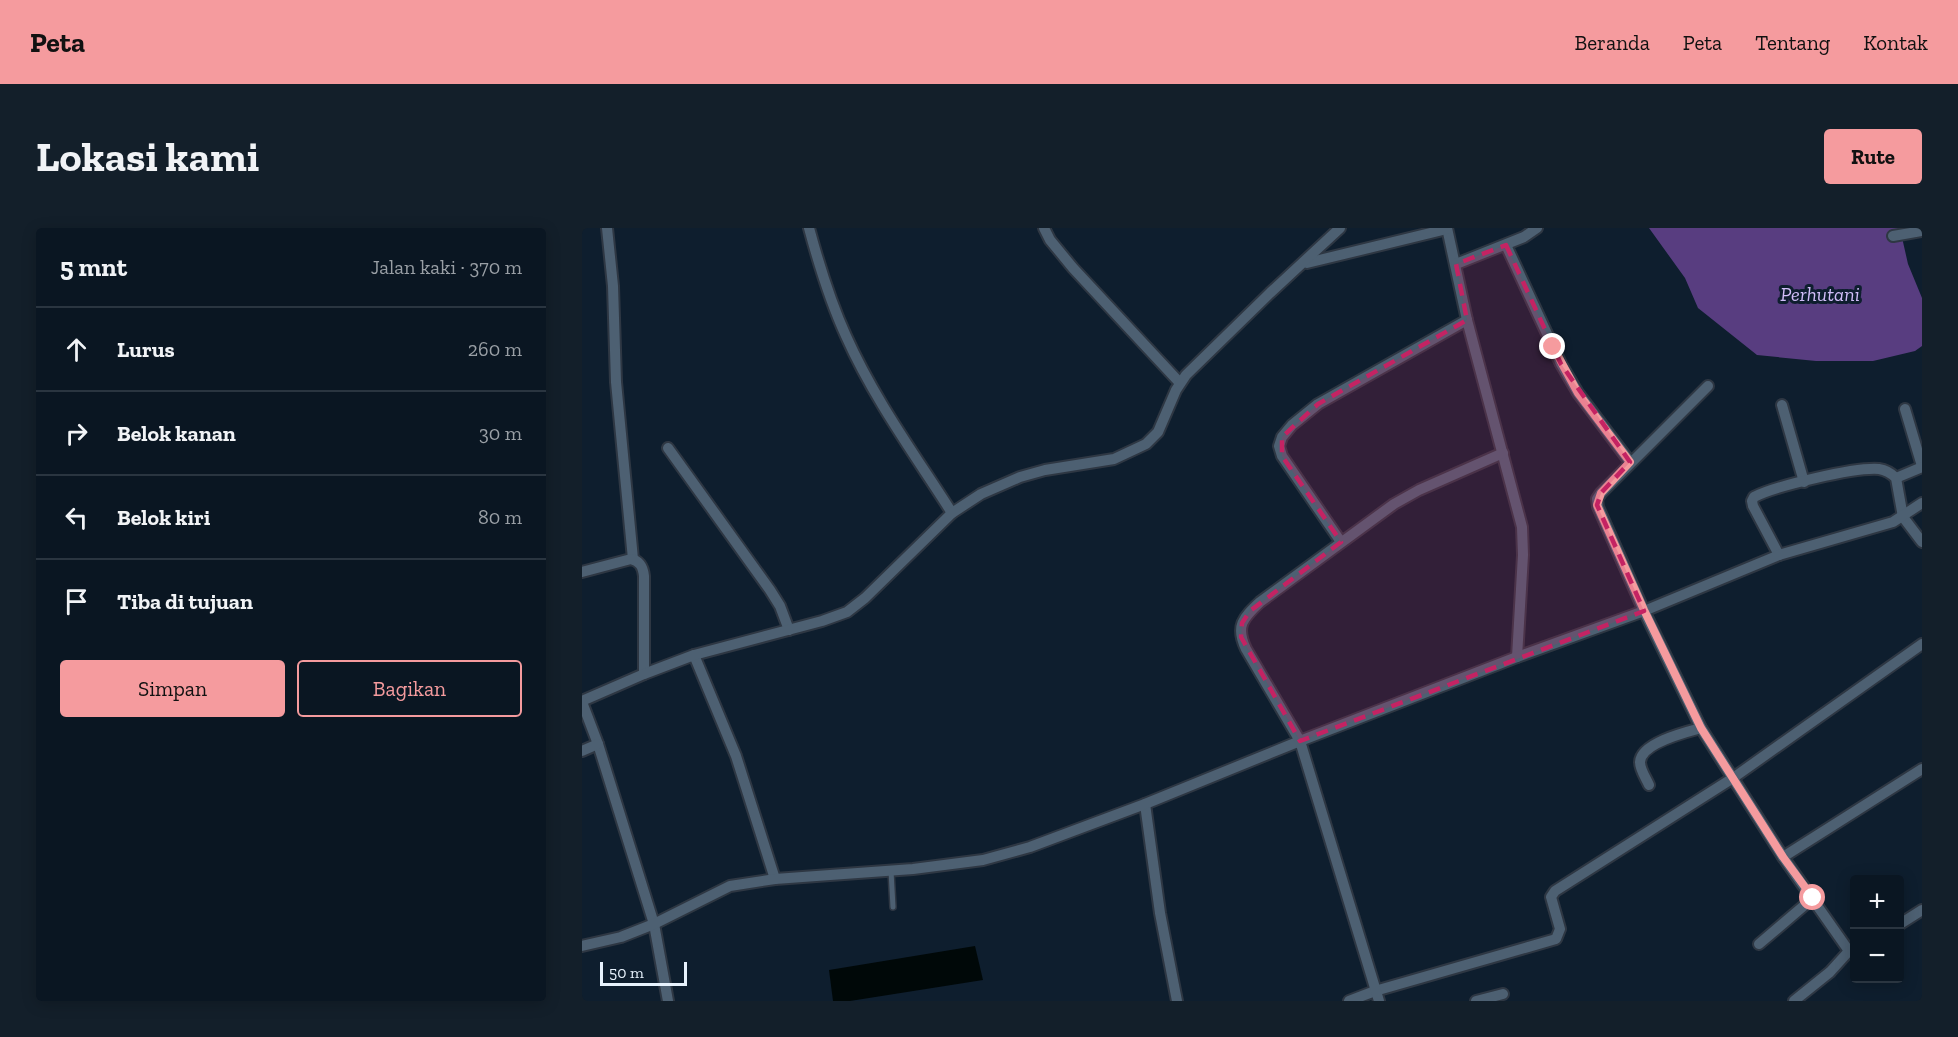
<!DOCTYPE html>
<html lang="id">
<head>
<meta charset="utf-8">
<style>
	:root { --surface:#0a1622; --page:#131f2a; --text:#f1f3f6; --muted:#999fa5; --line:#2a3540; --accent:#f59b9e }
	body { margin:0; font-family:"Zilla Slab",serif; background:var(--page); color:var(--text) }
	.controls { position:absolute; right:18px; bottom:18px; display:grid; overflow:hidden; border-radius:6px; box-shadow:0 3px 15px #0003 }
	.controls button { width:54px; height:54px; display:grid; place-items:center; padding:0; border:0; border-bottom:2px solid var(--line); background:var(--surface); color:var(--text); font:30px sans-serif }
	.scale { position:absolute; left:18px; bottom:15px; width:87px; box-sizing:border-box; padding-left:6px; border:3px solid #e7f2fd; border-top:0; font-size:16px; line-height:21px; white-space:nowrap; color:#e7f2fd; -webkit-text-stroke:4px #0e1e2e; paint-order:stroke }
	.stop { position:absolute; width:18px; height:18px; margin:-14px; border:4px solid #f59b9e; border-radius:50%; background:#fff }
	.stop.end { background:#f59b9e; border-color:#fff; box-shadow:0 2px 6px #0008 }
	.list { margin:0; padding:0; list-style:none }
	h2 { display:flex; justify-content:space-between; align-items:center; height:78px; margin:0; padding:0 24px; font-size:26px }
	h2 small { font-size:20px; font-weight:400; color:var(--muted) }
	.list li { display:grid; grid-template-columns:39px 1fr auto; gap:18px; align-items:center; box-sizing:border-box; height:84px; padding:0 24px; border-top:2px solid var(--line) }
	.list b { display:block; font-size:22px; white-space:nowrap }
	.list em { font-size:20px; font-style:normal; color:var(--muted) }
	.actions { display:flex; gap:12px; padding:18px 24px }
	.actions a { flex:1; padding:14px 0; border:2px solid var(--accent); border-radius:6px; text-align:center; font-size:21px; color:var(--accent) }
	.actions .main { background:var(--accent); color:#111 }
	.icon { flex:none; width:33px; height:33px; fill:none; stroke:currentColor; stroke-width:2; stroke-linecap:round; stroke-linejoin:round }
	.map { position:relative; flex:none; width:1340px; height:773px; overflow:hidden; border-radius:6px }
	header { display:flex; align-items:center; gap:36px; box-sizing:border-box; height:84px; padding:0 30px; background:var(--accent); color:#111 }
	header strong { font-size:28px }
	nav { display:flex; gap:33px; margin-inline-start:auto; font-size:21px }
	.intro { display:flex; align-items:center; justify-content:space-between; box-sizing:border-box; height:144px; padding:0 36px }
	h1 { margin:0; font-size:42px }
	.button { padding:15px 27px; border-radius:6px; background:var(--accent); color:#111; font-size:21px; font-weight:700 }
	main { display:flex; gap:36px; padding:0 36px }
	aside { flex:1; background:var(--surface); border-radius:6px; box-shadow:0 3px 15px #0003 }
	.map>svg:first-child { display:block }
	.forest { fill:#583d80 }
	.water { fill:#000808 }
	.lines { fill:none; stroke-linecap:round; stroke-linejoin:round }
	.service-casing { stroke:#2e3743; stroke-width:8 }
	.minor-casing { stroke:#2e3743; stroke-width:14 }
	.service { stroke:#4d6072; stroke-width:5 }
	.minor { stroke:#4d6072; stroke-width:10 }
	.route { stroke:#f59b9e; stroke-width:8 }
	.marked { fill:#c42363; fill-opacity:0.2; stroke:#c42363; stroke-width:4.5; stroke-dasharray:12 8; stroke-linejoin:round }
	.labels { text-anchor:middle; stroke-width:6; stroke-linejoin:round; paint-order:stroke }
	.park-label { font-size:20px; font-style:italic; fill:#d2bef9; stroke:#0e1e2e }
</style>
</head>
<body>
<header>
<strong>Peta</strong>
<nav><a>Beranda</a><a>Peta</a><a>Tentang</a><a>Kontak</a></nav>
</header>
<div class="intro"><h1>Lokasi kami</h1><a class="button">Rute</a></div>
<main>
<aside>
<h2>5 mnt<small>Jalan kaki · 370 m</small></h2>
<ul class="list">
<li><svg class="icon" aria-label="ahead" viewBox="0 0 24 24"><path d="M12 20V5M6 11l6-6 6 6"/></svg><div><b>Lurus</b></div><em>260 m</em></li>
<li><svg class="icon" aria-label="right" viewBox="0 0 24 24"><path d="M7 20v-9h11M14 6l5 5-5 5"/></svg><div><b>Belok kanan</b></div><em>30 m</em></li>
<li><svg class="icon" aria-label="left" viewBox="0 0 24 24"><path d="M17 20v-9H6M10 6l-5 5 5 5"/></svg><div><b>Belok kiri</b></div><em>80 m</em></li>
<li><svg class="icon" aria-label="arrive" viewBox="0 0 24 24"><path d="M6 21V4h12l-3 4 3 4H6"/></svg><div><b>Tiba di tujuan</b></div></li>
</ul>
<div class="actions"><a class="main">Simpan</a><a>Bagikan</a></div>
</aside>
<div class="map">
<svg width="1340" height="773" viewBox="0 0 1340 773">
	<rect width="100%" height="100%" fill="#0e1e2e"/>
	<path class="forest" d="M1067,0H1320L1319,5L1326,36L1340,70V118L1333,123L1291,133H1234L1175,127L1116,80L1103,50Z"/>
	<path class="water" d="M393,718L401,752L268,773H251L247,742Z"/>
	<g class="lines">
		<defs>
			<path id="service" d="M309,643L311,679"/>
			<g id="minor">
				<path d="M25,0L31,58L34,154L51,331"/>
				<path d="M227,0C237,37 248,73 264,108C292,171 333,227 370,285"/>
				<path d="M462,0L468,12L491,40L598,155"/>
				<path d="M865,0L885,92L940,299L941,327L935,429"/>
				<path d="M1311,8L1340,3"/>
				<path d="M924,17L979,136L996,165L1048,234"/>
				<path d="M725,35L865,1"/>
				<path d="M874,36L942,9L955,0"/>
				<path d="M1126,158L1019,265L1015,271L1016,279L1062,383L1119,500L1201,629L1267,723"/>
				<path d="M1200,177L1222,254"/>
				<path d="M1323,181L1340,238"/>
				<path d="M86,220L188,362L198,378L207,402"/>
				<path d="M1314,250L1340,239"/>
				<path d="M759,314L700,228L697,218L700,209L710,197L736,176L885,92"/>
				<path d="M1197,327L1171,278L1170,273L1172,269C1193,258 1273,239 1297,241C1304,242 1309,245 1314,250L1321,289L1340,314"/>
				<path d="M0,344L49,331C58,333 61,339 62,348V446"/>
				<path d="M112,427L154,528L193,651"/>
				<path d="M0,473L62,446L112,427L240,393L265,384L283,370L370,285L399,266L438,249L463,242L532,231L564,216L576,204L594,162L604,147L688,65L758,0"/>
				<path d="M0,474L16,516L72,696L86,773"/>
				<path d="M0,523L16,516"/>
				<path d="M1067,557C1064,550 1058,542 1058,534C1059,515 1104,504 1119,500"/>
				<path d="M563,576L578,685L595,773"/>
				<path d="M1201,629L1340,541"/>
				<path d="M1318,696L1340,682"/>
				<path d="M1177,716L1231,670"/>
				<path d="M0,718L39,709L72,696L148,658L193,651L331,641L401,632L448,619L563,576L718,513L935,429L1062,383L1197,327L1311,294L1340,275"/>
				<path d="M767,773L793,763L974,711L978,701L969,669L973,663L1151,550L1340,416"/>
				<path d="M797,773L718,513L664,421C653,398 661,390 678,374L812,276L837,262L921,225"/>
				<path d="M894,773L921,766"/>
				<path d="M1212,773L1248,744L1267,723L1272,721"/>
			</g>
		</defs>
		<use href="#service" class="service-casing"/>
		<use href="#minor" class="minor-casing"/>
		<use href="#service" class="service"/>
		<use href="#minor" class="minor"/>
	</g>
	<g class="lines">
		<path class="route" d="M971,119L996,165L1048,234L1019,265L1015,277L1062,382L1119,500L1201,629L1231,670"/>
	</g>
	<path class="marked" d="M924,17L979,136L1048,234L1019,265L1015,277L1062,383L718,513L659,409L660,395L668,383L759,314L700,228V209L736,176L885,92L874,36Z"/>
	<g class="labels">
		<g class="park-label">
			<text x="1238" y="73">Perhutani</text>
		</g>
	</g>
</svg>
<div class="controls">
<button>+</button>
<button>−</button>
</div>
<div class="scale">50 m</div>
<div class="stop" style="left:1231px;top:670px"></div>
<div class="stop end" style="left:971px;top:119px"></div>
</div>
</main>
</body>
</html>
